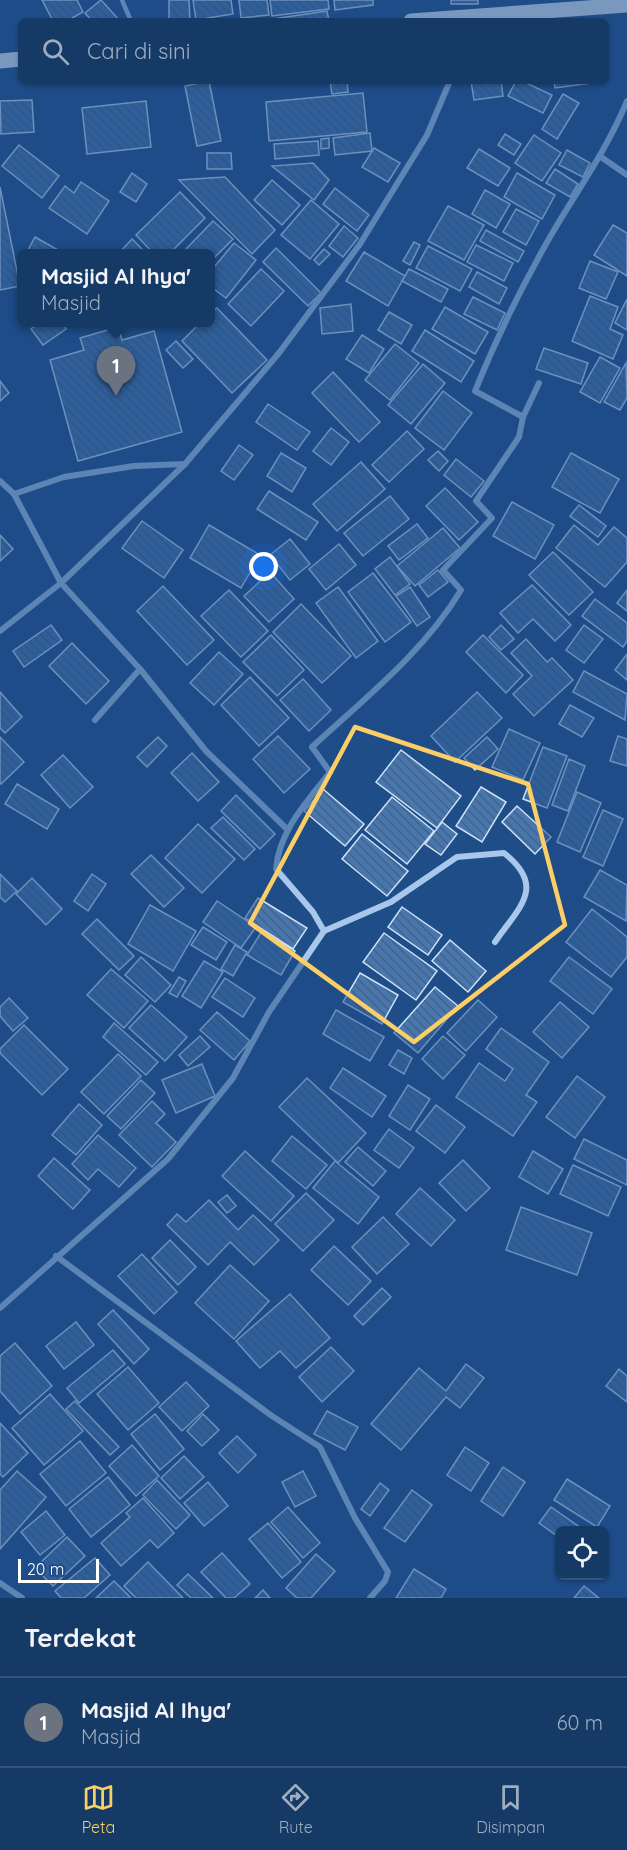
<!DOCTYPE html>
<html lang="id">
<head>
<meta charset="utf-8">
<style>
	:root { --surface:#163a66; --page:#23456f; --text:#f1f3f6; --muted:#9eadbf; --line:#35547a; --accent:#fbce66 }
	body { margin:0; font-family:Quicksand,sans-serif; background:var(--page); color:var(--text) }
	.controls { position:absolute; right:18px; bottom:18px; display:grid; overflow:hidden; border-radius:9px; box-shadow:0 2px 4px #0004 }
	.controls button { width:54px; height:54px; display:grid; place-items:center; padding:0; border:0; border-bottom:2px solid var(--line); background:var(--surface); color:var(--text); font:30px sans-serif }
	.scale { position:absolute; left:18px; bottom:15px; width:81px; box-sizing:border-box; padding-left:6px; border:3px solid #fff; border-top:0; font-size:16px; line-height:21px; white-space:nowrap; color:#fff; -webkit-text-stroke:4px #1e4d88; paint-order:stroke }
	.you { position:absolute; left:264px; top:567px; width:21px; height:21px; margin:-15px; border:4px solid #fff; border-radius:50%; background:#1a73e8; box-shadow:0 0 0 9px #1a73e833 }
	.badge { display:grid; place-items:center; width:39px; height:39px; border-radius:50%; background:var(--accent); color:#fff; font-size:20px; font-weight:700 }
	.pin { position:absolute; translate:-50% -50px; filter:drop-shadow(0 2px 3px #0008) }
	.pin::after { content:''; position:absolute; top:32px; width:21px; height:18px; background:inherit; clip-path:polygon(0 0,100% 0,50% 100%) }
	.popup { position:absolute; left:17px; top:249px; width:198px; height:78px; box-sizing:border-box; display:grid; place-content:center; border-radius:9px; background:var(--surface); filter:drop-shadow(0 2px 4px #0005); font-size:20px; white-space:nowrap; color:var(--muted) }
	.popup b { font-size:22px; color:var(--text) }
	.popup::after { content:''; position:absolute; left:50%; top:100%; margin-left:-12px; border:12px solid transparent; border-top-color:var(--surface) }
	.list { margin:0; padding:0; list-style:none }
	h2 { display:flex; justify-content:space-between; align-items:center; height:78px; margin:0; padding:0 24px; font-size:26px }
	h2 small { font-size:20px; font-weight:400; color:var(--muted) }
	.list li { display:grid; grid-template-columns:39px 1fr auto; gap:18px; align-items:center; box-sizing:border-box; height:90px; padding:0 24px; border-top:2px solid var(--line) }
	.list b { display:block; font-size:22px; white-space:nowrap }
	.list p { margin:0; font-size:20px; white-space:nowrap; color:var(--muted) }
	.list em { font-size:20px; font-style:normal; color:var(--muted) }
	.icon { flex:none; width:33px; height:33px; fill:none; stroke:currentColor; stroke-width:2; stroke-linecap:round; stroke-linejoin:round }
	.map { position:relative; flex:none; width:627px; height:1598px; overflow:hidden }
	.search { position:absolute; background:var(--surface); box-shadow:0 2px 4px #0004; left:18px; right:18px; top:18px; height:66px; display:flex; align-items:center; gap:15px; box-sizing:border-box; padding:0 21px; border-radius:9px; color:var(--muted); font-size:22px }
	.sheet { height:168px; background:var(--surface) }
	nav { display:flex; justify-content:space-around; align-items:center; box-sizing:border-box; height:84px; border-top:2px solid var(--line); background:var(--surface); font-size:16px; color:var(--muted) }
	nav a { display:grid; justify-items:center; gap:3px }
	nav .on { color:var(--accent) }
	.map>svg:first-child { display:block }
	.building { fill:url(#building-back-hatch); stroke:#cde1f8; stroke-width:1.5 }
	.lines { fill:none; stroke-linecap:round; stroke-linejoin:round }
	.service { stroke:#a8c7eb; stroke-width:4.5 }
	.minor { stroke:#a8c7eb; stroke-width:6 }
	.primary { stroke:#ecf4fe; stroke-width:15 }
	.marked { fill:none; stroke:#fbce66; stroke-width:4.5; stroke-linejoin:round }
</style>
</head>
<body>
<div class="map">
<svg width="627" height="1598" viewBox="0 0 627 1598">
	<defs>
		<pattern id="building-back-hatch" width="6" height="6" patternUnits="userSpaceOnUse" patternTransform="scale(1.5)"><rect width="6" height="6" fill="#4677b1"/><path d="M-1 5l2 2M0 0l6 6M5-1l2 2" fill="none" stroke="#49627e"/></pattern>
	</defs>
	<rect width="100%" height="100%" fill="#1e4d88"/>
	<g class="building">
		<path d="M42,0H77L83,12L67,21H53Z"/>
		<path d="M101,0L120,21H92L85,13Z"/>
		<path d="M169,0H189L190,21H169Z"/>
		<path d="M193,0H231L233,14L196,20Z"/>
		<path d="M239,0H267L269,15L241,18Z"/>
		<path d="M270,0H328L329,9L272,16Z"/>
		<path d="M334,0H373V5L335,10Z"/>
		<rect x="451" y="0" width="27" height="4"/>
		<path d="M327,11L329,21H266V20Z"/>
		<path d="M209,81L221,141L197,146L185,86Z"/>
		<path d="M330,81H347L348,92L332,94Z"/>
		<path d="M471,81H501L503,96L474,100Z"/>
		<path d="M516,81H522L552,95L543,113L508,96Z"/>
		<path d="M554,81H599V82L555,88Z"/>
		<path d="M363,93L367,132L269,141L266,102Z"/>
		<path d="M563,94L579,103L557,139L542,129Z"/>
		<path d="M32,100L34,132L1,134L0,101Z"/>
		<path d="M146,101L151,147L87,154L82,108Z"/>
		<path d="M370,133L372,151L335,155L333,138Z"/>
		<path d="M505,134L521,144L514,155L498,145Z"/>
		<path d="M534,135L561,153L542,181L515,163Z"/>
		<path d="M329,138V148L321,149V139Z"/>
		<path d="M318,141L319,155L275,159L274,144Z"/>
		<path d="M19,145L59,176L42,198L2,166Z"/>
		<path d="M374,148L400,163L388,182L362,167Z"/>
		<path d="M479,149L510,168L498,186L467,168Z"/>
		<path d="M567,150L590,163L583,177L559,165Z"/>
		<path d="M207,153H231L232,169H207Z"/>
		<path d="M313,163L329,180L314,200L272,166Z"/>
		<path d="M555,169L578,184L570,197L546,183Z"/>
		<path d="M132,173L147,184L136,202L120,192Z"/>
		<path d="M517,173L555,195L542,219L504,197Z"/>
		<path d="M225,177L275,230L252,254L179,180Z"/>
		<path d="M272,180L300,205L282,225L254,200Z"/>
		<path d="M81,182L109,201L87,234L49,208L65,186L74,193Z"/>
		<path d="M0,187L20,286L0,290Z"/>
		<path d="M335,188L369,215L357,231L323,204Z"/>
		<path d="M485,190L510,204L496,228L472,214Z"/>
		<path d="M180,192L205,218L169,254H154L136,235Z"/>
		<path d="M311,200L339,224L310,259L281,235Z"/>
		<path d="M448,206L484,225L464,260L428,241Z"/>
		<path d="M516,209L539,221L526,245L503,232Z"/>
		<path d="M213,221L233,239L210,262V254H190L186,249Z"/>
		<path d="M613,225L627,233V276L594,255Z"/>
		<path d="M344,226L358,238L343,257L329,246Z"/>
		<path d="M486,230L524,251L518,262L480,241Z"/>
		<path d="M35,237L65,254H26Z"/>
		<path d="M132,239L147,254H118Z"/>
		<path d="M414,242L420,245L410,265L403,261Z"/>
		<path d="M234,243L256,260L226,298L210,286V272Z"/>
		<path d="M476,245L513,263L504,281L467,262Z"/>
		<path d="M428,246L472,269L460,291L416,268Z"/>
		<path d="M276,248L321,293L308,306L263,262Z"/>
		<path d="M324,249L330,254L319,265L314,260Z"/>
		<path d="M364,252L405,276L388,306L346,281Z"/>
		<path d="M590,261L618,272L606,299L579,288Z"/>
		<path d="M261,269L284,291L251,326L228,304Z"/>
		<path d="M409,269L448,289L441,302L402,281Z"/>
		<path d="M477,272L507,288L499,304L469,287Z"/>
		<path d="M590,296L618,307L610,329L623,335L613,359L572,341Z"/>
		<path d="M473,297L505,313L497,330L464,314Z"/>
		<path d="M627,299V330L615,323Z"/>
		<path d="M351,304L353,331L322,334L320,308Z"/>
		<path d="M445,307L488,332L475,354L432,329Z"/>
		<path d="M217,308L267,360L232,393L182,341L201,322H210V313Z"/>
		<path d="M389,312L412,325L401,344L378,330Z"/>
		<path d="M40,322H62L66,329L43,345L31,329Z"/>
		<path d="M118,327L122,340L154,331L182,432L78,461L50,360L84,350L80,338Z"/>
		<path d="M425,330L474,361L461,382L412,351Z"/>
		<path d="M362,335L384,349L369,373L346,359Z"/>
		<path d="M176,341L193,359L183,368L166,350Z"/>
		<path d="M395,344L419,363L390,400L365,380Z"/>
		<path d="M544,348L588,363L581,384L536,369Z"/>
		<path d="M600,357L620,368L600,403L580,392Z"/>
		<path d="M626,363L627,398L620,410L604,402Z"/>
		<path d="M423,364L445,383L411,424L388,405Z"/>
		<path d="M333,372L380,422L359,442L312,393Z"/>
		<path d="M0,381L9,393L0,401Z"/>
		<path d="M443,391L472,413L444,450L415,428Z"/>
		<path d="M268,404L310,432L297,450L256,422Z"/>
		<path d="M331,428L349,442L331,465L313,451Z"/>
		<path d="M407,431L424,449L389,482L372,465Z"/>
		<path d="M239,445L253,455L234,480L221,471Z"/>
		<path d="M438,451L448,461L439,471L428,460Z"/>
		<path d="M281,453L306,468L292,492L267,476Z"/>
		<path d="M571,453L619,479L600,513L552,487Z"/>
		<path d="M456,459L484,481L471,497L444,475Z"/>
		<path d="M361,462L385,489L337,531L313,504Z"/>
		<path d="M445,488L478,522L459,540L426,506Z"/>
		<path d="M269,491L318,522L306,540L257,509Z"/>
		<path d="M390,496L409,519L363,556L344,533Z"/>
		<path d="M512,502L554,525L535,559L493,536Z"/>
		<path d="M579,505L606,526L598,537L570,516Z"/>
		<path d="M142,521L183,550L164,578L122,548Z"/>
		<path d="M417,524L428,538L399,560L388,546Z"/>
		<path d="M209,525L260,555L241,588L190,558Z"/>
		<path d="M574,525L598,545L614,527L627,538V562L605,587L556,548Z"/>
		<path d="M443,528L460,548L415,586L397,566Z"/>
		<path d="M0,535L13,549L0,561Z"/>
		<path d="M290,539L310,564L290,580L270,555Z"/>
		<path d="M339,544L356,565L326,590L309,569Z"/>
		<path d="M553,552L593,592L569,615L529,575Z"/>
		<path d="M390,557L410,584L395,595L375,569Z"/>
		<path d="M438,570L448,582L428,597L419,585Z"/>
		<path d="M270,572L294,599L269,622L244,596Z"/>
		<path d="M373,573L411,622L385,642L348,592Z"/>
		<path d="M532,585L571,625L555,641L533,619L518,633L500,613Z"/>
		<path d="M163,586L214,640L187,665L137,611Z"/>
		<path d="M338,587L378,641L356,658L316,603Z"/>
		<path d="M410,587L430,617L417,626L396,596Z"/>
		<path d="M229,590L268,631L241,657L201,616Z"/>
		<path d="M627,590V611L617,603Z"/>
		<path d="M595,599L627,623V641L623,647L582,616Z"/>
		<path d="M301,604L351,656L322,683L273,632Z"/>
		<path d="M51,625L62,640L24,667L13,651Z"/>
		<path d="M501,625L514,639L501,650L489,637Z"/>
		<path d="M584,625L603,639L584,663L566,650Z"/>
		<path d="M271,635L304,670L277,696L243,662Z"/>
		<path d="M483,635L523,675L506,693L466,652Z"/>
		<path d="M526,639L547,662L552,658L573,680L534,716L513,694L532,676L511,653Z"/>
		<path d="M72,643L109,681L86,704L49,666Z"/>
		<path d="M219,652L243,674L214,705L190,683Z"/>
		<path d="M627,654V680L615,670Z"/>
		<path d="M584,671L627,694L625,720L573,692Z"/>
		<path d="M250,677L289,718L259,746L221,705Z"/>
		<path d="M303,679L331,710L309,731L280,700Z"/>
		<path d="M0,692L22,717L5,733L0,728Z"/>
		<path d="M477,692L502,718L455,762L431,736Z"/>
		<path d="M570,705L594,718L582,737L559,724Z"/>
		<path d="M509,729L540,743L523,780L492,767Z"/>
		<path d="M278,736L310,769L284,793L253,759Z"/>
		<path d="M618,736L627,739V766L610,761Z"/>
		<path d="M0,737L24,762L1,784L0,782Z"/>
		<path d="M158,737L167,746L147,767L137,757Z"/>
		<path d="M487,737L498,749L475,770L464,758Z"/>
		<path d="M543,747L567,756L547,808L523,799Z"/>
		<path d="M401,750L461,796L437,828L376,782Z"/>
		<path d="M192,753L219,782L198,801L171,773Z"/>
		<path d="M63,755L93,787L70,808L41,775Z"/>
		<path d="M569,759L585,766L568,811L552,805Z"/>
		<path d="M17,784L59,809L47,829L5,804Z"/>
		<path d="M481,787L506,802L482,842L456,826Z"/>
		<path d="M323,789L364,824L345,846L304,811Z"/>
		<path d="M577,792L601,803L580,852L557,842Z"/>
		<path d="M236,795L275,834L260,849L221,811Z"/>
		<path d="M392,797L434,831L407,864L365,830Z"/>
		<path d="M517,806L551,837L535,854L502,822Z"/>
		<path d="M603,810L623,819L603,866L583,857Z"/>
		<path d="M223,817L255,849L244,860L211,828Z"/>
		<path d="M442,822L457,834L441,855L425,844Z"/>
		<path d="M198,824L235,859L202,893L165,858Z"/>
		<path d="M362,834L408,871L387,896L342,859Z"/>
		<path d="M151,855L184,888L164,907L131,874Z"/>
		<path d="M600,870L627,885L626,921L584,897Z"/>
		<path d="M0,874L17,891L5,902L0,897Z"/>
		<path d="M92,874L106,884L88,911L74,901Z"/>
		<path d="M32,878L62,909L46,925L16,894Z"/>
		<path d="M258,898L307,928L293,949L245,918Z"/>
		<path d="M217,901L256,927L241,948L203,922Z"/>
		<path d="M150,905L196,931L173,971L128,944Z"/>
		<path d="M402,907L442,935L428,955L388,927Z"/>
		<path d="M592,909L627,937V957L611,977L566,942Z"/>
		<path d="M97,919L134,956L119,970L82,934Z"/>
		<path d="M203,927L227,942L216,960L191,945Z"/>
		<path d="M262,931L295,951L281,975L247,955Z"/>
		<path d="M384,933L437,971L416,1000L363,962Z"/>
		<path d="M450,940L486,971L468,992L432,961Z"/>
		<path d="M235,945L247,952L233,976L221,969Z"/>
		<path d="M141,957L171,985L155,1002L125,975Z"/>
		<path d="M569,957L612,989L593,1014L550,981Z"/>
		<path d="M204,961L223,972L201,1008L182,996Z"/>
		<path d="M111,969L148,1001L124,1028L87,995Z"/>
		<path d="M360,973L398,995L382,1024L343,1002Z"/>
		<path d="M179,977L186,981L177,997L169,993Z"/>
		<path d="M225,978L255,998L243,1017L212,997Z"/>
		<path d="M435,987L458,1006L418,1053L394,1033Z"/>
		<path d="M9,998L28,1018L13,1031L0,1016V1007Z"/>
		<path d="M478,1000L497,1017L466,1051L447,1033Z"/>
		<path d="M560,1002L589,1027L562,1058L533,1032Z"/>
		<path d="M151,1005L187,1037L165,1061L129,1028Z"/>
		<path d="M336,1010L384,1037L370,1061L323,1034Z"/>
		<path d="M217,1012L250,1041L234,1060L200,1030Z"/>
		<path d="M114,1023L158,1062L146,1075L103,1037Z"/>
		<path d="M24,1025L68,1069L42,1095L0,1053V1049Z"/>
		<path d="M501,1028L549,1062L526,1095L537,1102L513,1136L456,1097L479,1063L505,1081L513,1069L486,1049Z"/>
		<path d="M200,1036L210,1047L188,1066L179,1055Z"/>
		<path d="M443,1036L465,1055L443,1079L422,1059Z"/>
		<path d="M398,1050L412,1058L404,1074L389,1065Z"/>
		<path d="M118,1054L141,1076L104,1114L81,1092Z"/>
		<path d="M202,1064L215,1096L176,1113L162,1080Z"/>
		<path d="M343,1068L386,1096L372,1117L330,1088Z"/>
		<path d="M577,1076L605,1097L575,1138L546,1117Z"/>
		<path d="M307,1078L366,1133L338,1163L279,1107Z"/>
		<path d="M141,1080L155,1093L121,1129L107,1116Z"/>
		<path d="M408,1085L430,1099L410,1130L389,1116Z"/>
		<path d="M152,1101L165,1114L156,1123L176,1142L152,1167L119,1135Z"/>
		<path d="M79,1104L102,1125L76,1155L52,1135Z"/>
		<path d="M436,1105L465,1127L445,1153L416,1131Z"/>
		<path d="M389,1129L414,1148L399,1168L374,1150Z"/>
		<path d="M98,1135L136,1168L119,1187L98,1169L88,1180L72,1164Z"/>
		<path d="M292,1136L327,1165L306,1189L272,1161Z"/>
		<path d="M584,1139L627,1160V1185L574,1159Z"/>
		<path d="M358,1147L386,1171L373,1186L345,1162Z"/>
		<path d="M245,1151L294,1196L271,1221L222,1176Z"/>
		<path d="M533,1151L563,1169L548,1194L519,1177Z"/>
		<path d="M54,1158L90,1190L73,1209L38,1176Z"/>
		<path d="M463,1160L490,1188L466,1211L439,1183Z"/>
		<path d="M335,1161L379,1197L358,1224L313,1188Z"/>
		<path d="M573,1165L621,1187L608,1216L560,1194Z"/>
		<path d="M420,1188L455,1220L431,1246L396,1214Z"/>
		<path d="M306,1193L334,1220L303,1251L275,1224Z"/>
		<path d="M227,1195L236,1206L227,1213L218,1202Z"/>
		<path d="M209,1200L238,1230L253,1215L279,1240L254,1265L230,1242L208,1265L167,1225L177,1214L186,1222Z"/>
		<path d="M521,1207L592,1233L577,1275L506,1250Z"/>
		<path d="M383,1217L409,1244L377,1274L352,1247Z"/>
		<path d="M170,1240L196,1267L178,1285L152,1258Z"/>
		<path d="M334,1246L371,1281L348,1305L311,1270Z"/>
		<path d="M142,1254L177,1292L154,1314L118,1276Z"/>
		<path d="M230,1265L269,1301L234,1339L195,1303Z"/>
		<path d="M382,1288L391,1297L363,1325L354,1316Z"/>
		<path d="M290,1294L330,1338L296,1368L280,1351L260,1368L236,1341Z"/>
		<path d="M113,1310L149,1349L134,1364L98,1324Z"/>
		<path d="M76,1322L94,1345L64,1369L46,1346Z"/>
		<path d="M15,1343L52,1386L20,1414L0,1391V1356Z"/>
		<path d="M331,1347L354,1371L322,1402L299,1377Z"/>
		<path d="M113,1350L125,1364L79,1403L67,1388Z"/>
		<path d="M466,1364L484,1378L460,1408L446,1397L401,1450L371,1424L419,1368L446,1391Z"/>
		<path d="M128,1367L159,1403L128,1430L97,1394Z"/>
		<path d="M619,1369L627,1376V1402L606,1386Z"/>
		<path d="M186,1382L209,1406L182,1431L159,1407Z"/>
		<path d="M50,1394L83,1431L44,1465L12,1428Z"/>
		<path d="M75,1401L119,1447L110,1455L66,1409Z"/>
		<path d="M327,1411L358,1427L345,1450L314,1434Z"/>
		<path d="M155,1414L184,1449L160,1470L131,1434Z"/>
		<path d="M203,1414L219,1430L202,1446L187,1431Z"/>
		<path d="M0,1423L28,1453L3,1477L0,1474Z"/>
		<path d="M237,1436L256,1455L238,1473L219,1453Z"/>
		<path d="M80,1441L106,1473L66,1506L40,1474Z"/>
		<path d="M132,1445L159,1476L136,1496L109,1466Z"/>
		<path d="M465,1447L489,1463L471,1491L447,1475Z"/>
		<path d="M184,1456L204,1477L180,1499L161,1478Z"/>
		<path d="M503,1467L525,1482L503,1516L481,1501Z"/>
		<path d="M17,1471L46,1497L0,1549V1490Z"/>
		<path d="M303,1471L316,1496L295,1507L282,1482Z"/>
		<path d="M108,1477L130,1505L91,1537L69,1509Z"/>
		<path d="M567,1479L610,1506L597,1527L554,1500Z"/>
		<path d="M157,1480L190,1515L176,1529L143,1495Z"/>
		<path d="M208,1482L228,1506L204,1526L184,1503Z"/>
		<path d="M380,1483L389,1490L370,1516L361,1509Z"/>
		<path d="M412,1490L432,1505L405,1542L384,1528Z"/>
		<path d="M143,1498L174,1533L158,1548L150,1540L121,1566L101,1543L130,1517L126,1513Z"/>
		<path d="M288,1507L320,1543L303,1558L271,1522Z"/>
		<path d="M551,1507L584,1530H560V1538L539,1523Z"/>
		<path d="M46,1511L65,1535L40,1555L21,1532Z"/>
		<path d="M268,1523L301,1562L282,1578L249,1539Z"/>
		<path d="M67,1537L85,1556L53,1586L35,1568Z"/>
		<path d="M222,1553L250,1584L234,1598H226L201,1572Z"/>
		<path d="M316,1554L335,1571L311,1598H297L286,1588Z"/>
		<path d="M95,1558L110,1575L84,1598H61L55,1591Z"/>
		<path d="M148,1562L183,1598H136L124,1586Z"/>
		<path d="M414,1569L446,1589L441,1598H396Z"/>
		<path d="M188,1574L213,1598H191L177,1585Z"/>
		<path d="M114,1581L131,1598H96Z"/>
		<path d="M584,1586L599,1598H574Z"/>
		<path d="M263,1590L270,1598H255Z"/>
	</g>
	<g class="lines">
		<path class="service" d="M122,0L131,21"/>
		<g class="minor">
			<path d="M601,157L627,175"/>
			<path d="M539,383L523,417L475,391C496,339 522,286 550,237C576,192 607,150 627,101"/>
			<path d="M0,481L14,494L61,583L140,669L206,751L287,829"/>
			<path d="M14,494L64,477L134,466L185,464"/>
			<path d="M0,631L61,583L185,464L279,353L360,244L427,135L450,81"/>
			<path d="M95,720L140,669"/>
			<path d="M324,931L391,902L457,857L504,853C547,887 519,907 495,942"/>
			<path d="M56,1256L272,1416L320,1447L355,1518L388,1572L385,1581L370,1598"/>
			<path d="M0,1308L168,1159L233,1078L269,1012L324,931L313,912L276,869C279,830 308,801 330,772L312,747C365,698 424,652 461,590L443,570L492,518L476,501L519,437L523,417"/>
			<path d="M0,1583L22,1598"/>
		</g>
		<g class="primary">
			<path d="M411,21L627,5"/>
			<path d="M0,61L21,59"/>
		</g>
	</g>
	<path d="M0 0H627V1598H0ZM355,727L528,784L565,925L414,1042L250,923Z" fill="#1e4d88" fill-opacity=".55" fill-rule="evenodd"/>
	<path class="marked" d="M355,727L528,784L565,925L414,1042L250,923Z"/>
</svg>
<div class="controls">
<button><svg class="icon" aria-label="locate" viewBox="0 0 24 24"><circle cx="12" cy="12" r="6"/><path d="M12 2v4M12 18v4M2 12h4M18 12h4"/></svg></button>
</div>
<div class="scale">20 m</div>
<div class="you"></div>
<div class="pin badge" style="left:116px;top:396px;background:#6b7280">1</div>
<div class="popup"><b>Masjid Al Ihya'</b>Masjid</div>
<div class="search"><svg class="icon" aria-label="search" viewBox="0 0 24 24"><circle cx="10" cy="10" r="6"/><path d="M15 15l6 6"/></svg>Cari di sini</div>
</div>
<section class="sheet">
<h2>Terdekat<small></small></h2>
<ul class="list">
<li><span class="badge" style="background:#6b7280">1</span><div><b>Masjid Al Ihya'</b><p>Masjid</p></div><em>60 m</em></li>
</ul>
</section>
<nav>
<a class="on"><svg class="icon" aria-label="map" viewBox="0 0 24 24"><path d="M3 6l6-2 6 2 6-2v14l-6 2-6-2-6 2zM9 4v14M15 6v14"/></svg>Peta</a>
<a><svg class="icon" aria-label="directions" viewBox="0 0 24 24"><path d="M12 3l9 9-9 9-9-9zM9 14v-3h6M13 9l2 2-2 2"/></svg>Rute</a>
<a><svg class="icon" aria-label="saved" viewBox="0 0 24 24"><path d="M7 4h10v16l-5-4-5 4z"/></svg>Disimpan</a>
</nav>
</body>
</html>
